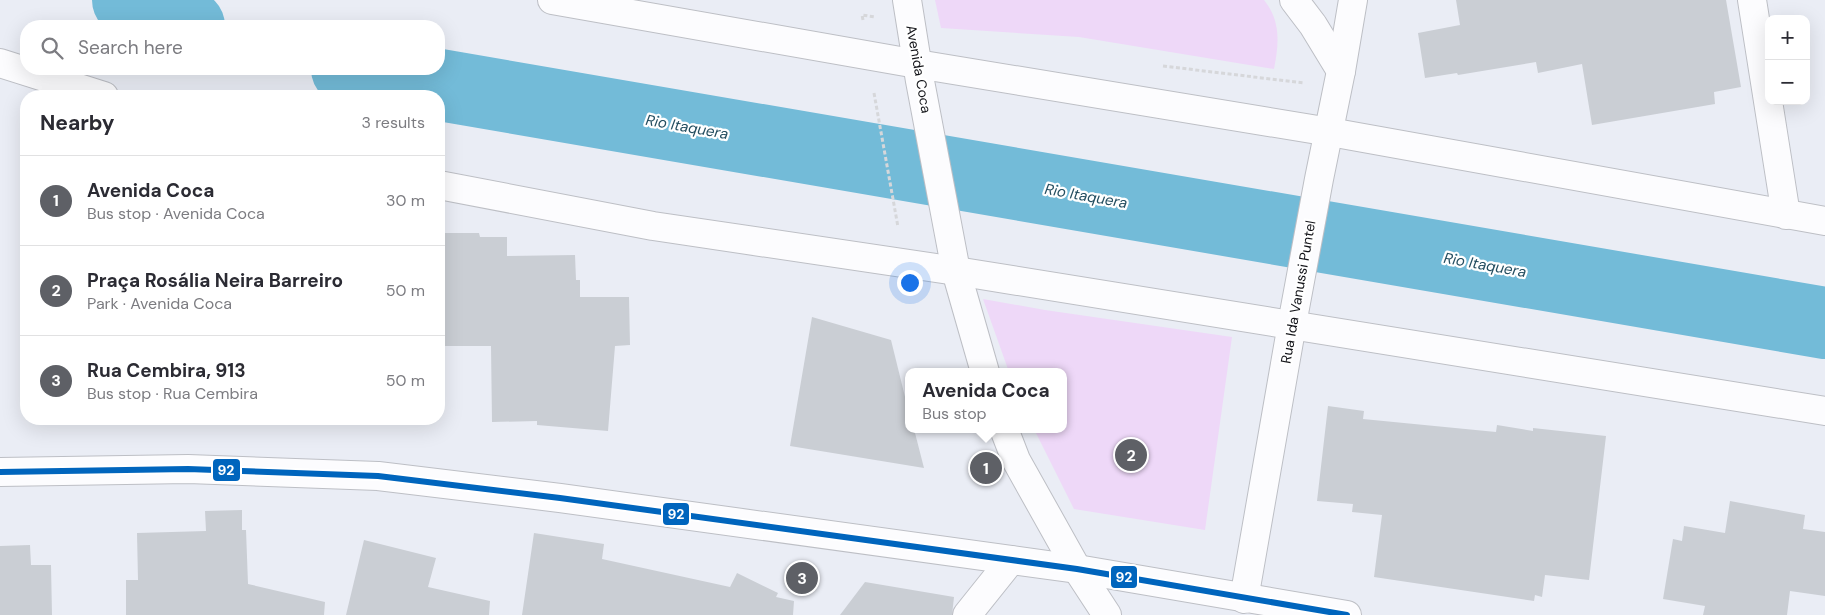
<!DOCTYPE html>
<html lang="en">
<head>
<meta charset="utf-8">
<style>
	:root { --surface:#fff; --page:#f7f7f7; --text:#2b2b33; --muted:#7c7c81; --line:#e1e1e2; --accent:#5e6066 }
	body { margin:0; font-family:"DM Sans",sans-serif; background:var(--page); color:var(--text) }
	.controls { position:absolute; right:15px; top:15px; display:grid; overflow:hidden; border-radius:10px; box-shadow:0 5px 20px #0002 }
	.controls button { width:45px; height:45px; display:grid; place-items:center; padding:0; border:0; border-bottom:1px solid var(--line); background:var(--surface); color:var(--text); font:25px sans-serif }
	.you { position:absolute; left:909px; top:282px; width:18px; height:18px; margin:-12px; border:4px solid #fff; border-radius:50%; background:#1a73e8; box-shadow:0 0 0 8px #1a73e833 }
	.badge { display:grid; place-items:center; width:32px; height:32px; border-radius:50%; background:var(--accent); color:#fff; font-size:16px; font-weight:700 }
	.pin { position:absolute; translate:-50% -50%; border:2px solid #fff; box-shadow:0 1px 5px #0006 }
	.popup { position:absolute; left:905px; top:368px; width:162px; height:65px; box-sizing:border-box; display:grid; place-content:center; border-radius:10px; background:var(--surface); filter:drop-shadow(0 1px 4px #0005); font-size:16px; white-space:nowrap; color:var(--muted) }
	.popup b { font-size:19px; color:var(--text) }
	.popup::after { content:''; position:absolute; left:50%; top:100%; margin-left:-10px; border:10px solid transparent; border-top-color:var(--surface) }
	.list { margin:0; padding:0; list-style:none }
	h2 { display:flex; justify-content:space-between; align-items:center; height:65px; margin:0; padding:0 20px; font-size:21px }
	h2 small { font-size:16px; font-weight:400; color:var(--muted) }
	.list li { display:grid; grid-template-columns:32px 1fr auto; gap:15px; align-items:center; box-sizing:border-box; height:90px; padding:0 20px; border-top:1px solid var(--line) }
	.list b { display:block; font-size:19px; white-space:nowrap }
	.list p { margin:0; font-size:16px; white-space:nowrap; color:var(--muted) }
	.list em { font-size:16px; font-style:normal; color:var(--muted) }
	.icon { flex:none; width:28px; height:28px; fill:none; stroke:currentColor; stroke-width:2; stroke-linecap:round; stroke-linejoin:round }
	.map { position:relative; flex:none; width:1825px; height:615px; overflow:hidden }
	.search { position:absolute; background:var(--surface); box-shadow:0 5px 20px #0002; left:20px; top:20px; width:425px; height:55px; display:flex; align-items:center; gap:12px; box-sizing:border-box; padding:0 18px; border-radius:20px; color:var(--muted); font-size:19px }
	.panel { position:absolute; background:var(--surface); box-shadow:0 5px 20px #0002; left:20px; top:90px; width:425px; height:335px; border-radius:20px }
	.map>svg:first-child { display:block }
	.green { fill:#eed8f8 }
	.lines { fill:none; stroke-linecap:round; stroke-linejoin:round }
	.river { stroke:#73bbd8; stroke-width:72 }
	.building { fill:#caced4 }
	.minor-casing { stroke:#bdbfc5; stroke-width:30 }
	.tertiary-casing { stroke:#bdbfc5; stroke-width:30 }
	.path { stroke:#d6d7da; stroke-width:3; stroke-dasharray:4 2.5; stroke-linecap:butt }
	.minor { stroke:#fcfcfe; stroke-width:28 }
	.tertiary { stroke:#fcfcfe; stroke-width:28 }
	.bus-1-casing { stroke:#fff; stroke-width:10 }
	.bus-1 { stroke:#0065bd; stroke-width:6 }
	.labels { text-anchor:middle; stroke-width:4.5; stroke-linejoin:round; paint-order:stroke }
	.street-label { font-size:14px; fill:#131419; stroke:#fff }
	.water-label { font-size:15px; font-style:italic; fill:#244e60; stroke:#fff }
	.line-badge { stroke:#fff; stroke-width:2 }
	.badge-label { font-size:14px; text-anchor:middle; font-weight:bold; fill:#fff }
</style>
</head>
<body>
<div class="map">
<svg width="1825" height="615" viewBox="0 0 1825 615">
	<rect width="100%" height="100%" fill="#eaedf5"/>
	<g class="green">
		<path d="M935,0H1264C1281,21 1279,44 1274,69L1079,37L941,28Z"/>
		<path d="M983,299L1045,310L1232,337L1205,530L1074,509L1034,429H1064V372H1009Z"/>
	</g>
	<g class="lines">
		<g class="river">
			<path d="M128,0L189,26"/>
			<path d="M347,69L1825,323"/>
		</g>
	</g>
	<g class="building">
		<path d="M1456,0H1726L1741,87L1714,92L1715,104L1592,125L1582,64L1538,73L1536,62L1458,75L1457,73L1425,78L1418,33L1460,25Z"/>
		<path d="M443,233H479L480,237H507V256L575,255L576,280H580V297H629L630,345L615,346L608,431L537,425V421L492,422L491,346H439V241H443Z"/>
		<path d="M812,317L891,340L908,409V429H914L924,468L790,446Z"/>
		<path d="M1328,406L1364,411L1363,419L1496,432L1497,425L1533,431V428L1606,436L1589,580L1545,575L1542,597L1535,595L1534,601L1374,577L1382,515L1352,512L1353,504L1317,501Z"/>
		<path d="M1730,501L1805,515L1803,529L1825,532V596L1790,591L1787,615H1703L1705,606L1663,599L1673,539L1682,541L1684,526L1725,533Z"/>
		<path d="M242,510V530H246L248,584L325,602L324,615H126V580H138L137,533L206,531L205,511Z"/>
		<path d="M534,533L604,544L602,559L730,587L737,573L778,593L776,597L794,601L793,615H522Z"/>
		<path d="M364,540L436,558L428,587L490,601L489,615H346Z"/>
		<path d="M30,545L31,565H51L52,615H0V546Z"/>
		<path d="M865,582L954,597L952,615H840Z"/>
	</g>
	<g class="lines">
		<defs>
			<g id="minor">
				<path d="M1294,0L1313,25L1341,71"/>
				<path d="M1752,0L1786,215"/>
				<path d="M1244,599L1292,324L1319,179L1341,71L1353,0"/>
			</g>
			<g id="tertiary">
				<path d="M552,0L917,64L1330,132L1825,221"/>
				<path d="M907,0L920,81L956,271L985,372"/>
				<path d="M0,63L104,96"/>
				<path d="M439,185L653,226L956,271L1825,411"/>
				<path d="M1004,429L1016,460L1077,569L1107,615"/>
				<path d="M0,472L188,469L378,476L560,498L1077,569L1347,615"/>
				<path d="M967,615L1011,560"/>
			</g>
		</defs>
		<use href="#minor" class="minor-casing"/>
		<use href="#tertiary" class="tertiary-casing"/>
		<g class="path">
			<path d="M863,20L862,15L875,17"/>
			<path d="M1163,66L1304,83"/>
			<path d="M874,93L898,227"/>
		</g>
		<use href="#minor" class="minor"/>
		<use href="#tertiary" class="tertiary"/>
		<defs>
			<path id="bus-1" d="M0,472L188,469L378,476L560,498L1077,569L1347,615"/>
		</defs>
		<use href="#bus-1" class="bus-1-casing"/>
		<use href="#bus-1" class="bus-1"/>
	</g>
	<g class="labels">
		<g class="street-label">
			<text transform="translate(919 69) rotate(80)" y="5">Avenida Coca</text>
			<text transform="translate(1298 292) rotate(-80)" y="5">Rua Ida Vanussi Puntel</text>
		</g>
		<g class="water-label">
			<text transform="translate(687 127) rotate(10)" y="5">Rio Itaquera</text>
			<text transform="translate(1086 196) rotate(10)" y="5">Rio Itaquera</text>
			<text transform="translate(1485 265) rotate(10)" y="5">Rio Itaquera</text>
		</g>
	</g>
	<g class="line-badge">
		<rect x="212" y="458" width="29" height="24" rx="5" fill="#0065bd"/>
		<rect x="662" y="502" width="28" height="24" rx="5" fill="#0065bd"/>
		<rect x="1110" y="565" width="28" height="24" rx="5" fill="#0065bd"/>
	</g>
	<g class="badge-label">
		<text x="226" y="475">92</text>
		<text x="676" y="519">92</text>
		<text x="1124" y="582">92</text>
	</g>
</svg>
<div class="controls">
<button>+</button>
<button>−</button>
</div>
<div class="you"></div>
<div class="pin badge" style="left:986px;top:468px">1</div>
<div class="popup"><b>Avenida Coca</b>Bus stop</div>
<div class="pin badge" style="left:1131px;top:455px">2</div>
<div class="pin badge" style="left:802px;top:578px">3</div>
<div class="search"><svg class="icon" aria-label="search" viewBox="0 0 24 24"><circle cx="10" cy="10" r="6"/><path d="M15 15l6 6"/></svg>Search here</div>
<section class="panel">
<h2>Nearby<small>3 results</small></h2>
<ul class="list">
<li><span class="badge">1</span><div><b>Avenida Coca</b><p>Bus stop · Avenida Coca</p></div><em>30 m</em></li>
<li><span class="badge">2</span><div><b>Praça Rosália Neira Barreiro</b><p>Park · Avenida Coca</p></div><em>50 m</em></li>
<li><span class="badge">3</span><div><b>Rua Cembira, 913</b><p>Bus stop · Rua Cembira</p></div><em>50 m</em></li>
</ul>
</section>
</div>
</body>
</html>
